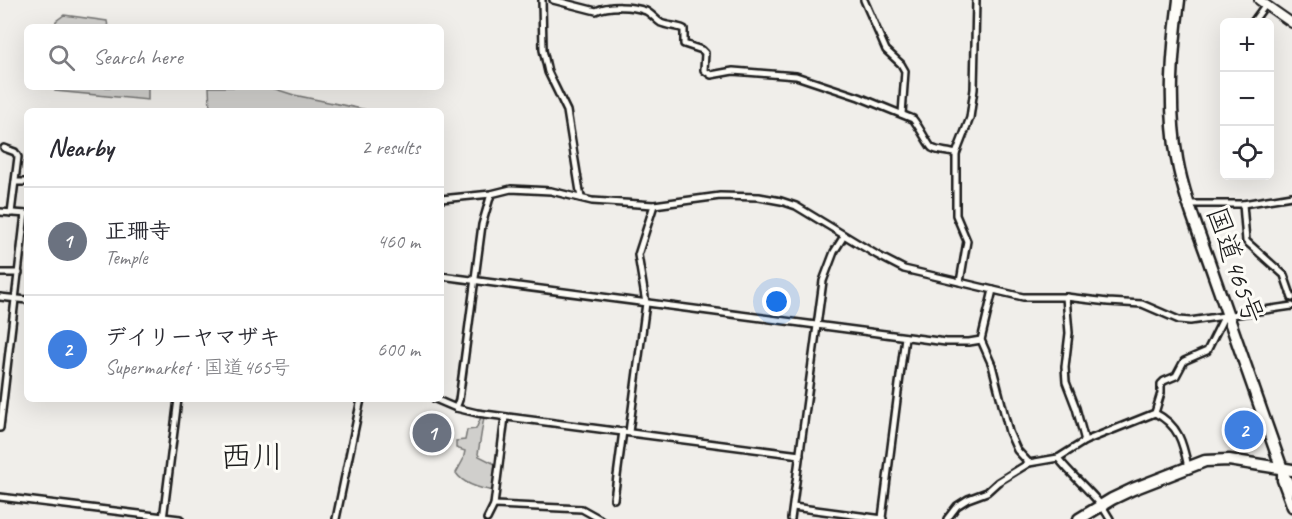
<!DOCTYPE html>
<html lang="en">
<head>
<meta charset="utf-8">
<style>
	:root { --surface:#fff; --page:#f2f2f3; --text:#2b2b33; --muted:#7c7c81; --line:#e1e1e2; --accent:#7c3aed }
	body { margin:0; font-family:Caveat,"Klee One",sans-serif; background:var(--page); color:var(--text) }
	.controls { position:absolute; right:18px; top:18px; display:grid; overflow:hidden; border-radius:9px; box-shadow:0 6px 24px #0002 }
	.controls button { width:54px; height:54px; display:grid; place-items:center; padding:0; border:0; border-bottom:2px solid var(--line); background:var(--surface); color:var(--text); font:30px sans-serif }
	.you { position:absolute; left:777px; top:302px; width:21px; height:21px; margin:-15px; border:4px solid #fff; border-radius:50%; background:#1a73e8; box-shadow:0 0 0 9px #1a73e833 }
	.badge { display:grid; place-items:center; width:39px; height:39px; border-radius:50%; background:var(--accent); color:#fff; font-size:20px; font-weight:700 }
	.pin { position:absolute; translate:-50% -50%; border:3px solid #fff; box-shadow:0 2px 6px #0006 }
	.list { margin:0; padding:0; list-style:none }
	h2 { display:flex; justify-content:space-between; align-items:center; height:78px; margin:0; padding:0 24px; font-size:26px }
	h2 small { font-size:20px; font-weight:400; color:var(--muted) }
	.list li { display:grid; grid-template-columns:39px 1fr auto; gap:18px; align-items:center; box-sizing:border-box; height:108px; padding:0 24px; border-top:2px solid var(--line) }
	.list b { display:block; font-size:22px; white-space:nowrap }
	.list p { margin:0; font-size:20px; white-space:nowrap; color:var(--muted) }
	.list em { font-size:20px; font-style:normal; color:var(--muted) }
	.icon { flex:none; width:33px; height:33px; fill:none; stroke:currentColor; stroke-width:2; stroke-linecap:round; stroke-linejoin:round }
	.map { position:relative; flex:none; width:1292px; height:519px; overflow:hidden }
	.search { position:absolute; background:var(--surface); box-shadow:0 6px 24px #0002; left:24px; top:24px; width:420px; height:66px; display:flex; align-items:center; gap:15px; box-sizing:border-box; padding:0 21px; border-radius:9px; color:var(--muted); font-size:22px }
	.panel { position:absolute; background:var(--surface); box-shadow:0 6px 24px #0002; left:24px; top:108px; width:420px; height:294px; border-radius:9px }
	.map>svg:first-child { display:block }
	.green { fill:#d0cfcc; stroke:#767674; stroke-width:1.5 }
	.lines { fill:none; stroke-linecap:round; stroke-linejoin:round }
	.street-casing { stroke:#1c1c1c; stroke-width:10 }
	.secondary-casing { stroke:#1c1c1c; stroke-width:12 }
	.primary-casing { stroke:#1c1c1c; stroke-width:13 }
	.highway-casing { stroke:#1c1c1c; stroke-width:15 }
	.street { stroke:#fdfcf7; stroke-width:5 }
	.secondary { stroke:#fdfcf7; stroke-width:8 }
	.primary { stroke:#fdfcf7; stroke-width:8 }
	.highway { stroke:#fdfcf7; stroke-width:10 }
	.labels { text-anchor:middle; stroke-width:6; stroke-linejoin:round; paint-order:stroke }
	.street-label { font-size:28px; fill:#1c1c1c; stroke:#fdfcf7 }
	.quarter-label { font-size:32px; fill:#1c1c1c; stroke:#fdfcf7 }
</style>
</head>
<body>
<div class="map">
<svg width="1292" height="519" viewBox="0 0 1292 519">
	<rect width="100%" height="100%" fill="#f0eeea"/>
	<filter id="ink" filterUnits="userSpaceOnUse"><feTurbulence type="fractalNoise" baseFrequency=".0167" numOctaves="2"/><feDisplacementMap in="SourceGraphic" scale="12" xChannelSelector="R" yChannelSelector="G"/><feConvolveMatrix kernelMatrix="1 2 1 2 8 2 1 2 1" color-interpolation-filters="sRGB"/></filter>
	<g filter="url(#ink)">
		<g class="green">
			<path d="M64,15L107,21L108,27H55L56,21Z"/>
			<path d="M55,87H148V100L55,91Z"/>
			<path d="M209,87H269L294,95L372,111H221L210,109Z"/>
			<path d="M481,417H484L478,454L479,456L497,465L495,491C481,489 464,485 456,473L463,460L465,451L456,448V441L465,440L467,430L476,429Z"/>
		</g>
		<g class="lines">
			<defs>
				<g id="street">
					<path d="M542,0L543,50L548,72L567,111L581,198"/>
					<path d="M553,0L596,11C609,5 632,6 646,11C652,14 656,20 661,23C668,26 677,26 684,29V44L702,50L705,53L704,70L711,75L733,71L796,76L859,97L913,119C919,126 929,146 932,148C939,152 948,151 956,154"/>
					<path d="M864,0L886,50L901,64L905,71L902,114"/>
					<path d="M1253,22L1266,4"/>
					<path d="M4,148L15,152L18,157L11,213"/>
					<path d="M15,182H27"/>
					<path d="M441,199L491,194L511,189L551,191L592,201L654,205L720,196L759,197L781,201L796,206L877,255L904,269L1023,297H1066L1108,302L1142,304L1179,320L1190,321L1292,306"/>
					<path d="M1189,204H1243L1292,196"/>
					<path d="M1243,204L1246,241L1284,275L1292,298"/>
					<path d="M0,212L27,214"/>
					<path d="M0,273H19"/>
					<path d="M441,276L946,342H969L981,340"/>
					<path d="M960,282L967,241L956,215V154L970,118L974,89L976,0"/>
					<path d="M993,290L981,340L992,365L1009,432L1017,450L1029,463"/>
					<path d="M0,297L27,300"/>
					<path d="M1066,297L1069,333L1065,367L1066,382L1076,408L1085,441"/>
					<path d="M435,399L456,408L477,413L800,455"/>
					<path d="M456,408L459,400L482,225L491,194"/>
					<path d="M1155,413C1179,425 1183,443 1188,467"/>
					<path d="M0,428L25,214"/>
					<path d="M629,432L646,303L638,255L654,205"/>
					<path d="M1058,458C1074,479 1097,495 1110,519"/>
					<path d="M0,497L180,519"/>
					<path d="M614,499L623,431"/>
					<path d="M494,505L582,509L600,519"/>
					<path d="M793,507L883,519"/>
					<path d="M882,518L905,337"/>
					<path d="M163,519L178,399"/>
					<path d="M336,519L361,399"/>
					<path d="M487,519L494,505L505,417"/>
					<path d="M791,519L823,281L834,252L844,236"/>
					<path d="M947,519L957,506L968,499L987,492L998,482L1029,463L1058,458L1085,441L1155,413L1161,393V384L1164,381L1176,376L1184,361L1207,351L1224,317"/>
				</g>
				<path id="secondary" d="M1259,0L1292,23"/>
				<g id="primary">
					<path d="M1282,469V480L1292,507"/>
					<path d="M1283,472L1292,489"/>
				</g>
				<g id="highway">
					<path d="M1179,0C1172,53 1168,105 1177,159C1184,199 1201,237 1214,276C1237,340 1259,405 1282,469"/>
					<path d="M1079,519L1112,499L1133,489L1205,461L1229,460L1292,470"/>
				</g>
			</defs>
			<use href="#street" class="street-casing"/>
			<use href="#secondary" class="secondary-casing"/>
			<use href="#primary" class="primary-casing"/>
			<use href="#highway" class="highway-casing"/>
			<use href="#street" class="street"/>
			<use href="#secondary" class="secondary"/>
			<use href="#primary" class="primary"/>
			<use href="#highway" class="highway"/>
		</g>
	</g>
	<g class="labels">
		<g class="street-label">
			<text transform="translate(1236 265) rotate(71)" y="10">国道465号</text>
		</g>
		<g class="quarter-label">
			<text x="252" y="467">西川</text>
		</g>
	</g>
</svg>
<div class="controls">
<button>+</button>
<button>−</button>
<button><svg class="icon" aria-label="locate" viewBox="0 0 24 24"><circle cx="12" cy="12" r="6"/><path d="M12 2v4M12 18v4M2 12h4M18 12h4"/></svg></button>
</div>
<div class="you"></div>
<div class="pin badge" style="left:432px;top:433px;background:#6b7280">1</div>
<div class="pin badge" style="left:1244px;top:430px;background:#3f7fe0">2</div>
<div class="search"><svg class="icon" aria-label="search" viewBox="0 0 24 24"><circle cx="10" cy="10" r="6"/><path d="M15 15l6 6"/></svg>Search here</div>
<section class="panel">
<h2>Nearby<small>2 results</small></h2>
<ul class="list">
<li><span class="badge" style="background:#6b7280">1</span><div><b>正珊寺</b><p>Temple</p></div><em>460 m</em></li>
<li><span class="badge" style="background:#3f7fe0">2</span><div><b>デイリーヤマザキ</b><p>Supermarket · 国道465号</p></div><em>600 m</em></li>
</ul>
</section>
</div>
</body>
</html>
